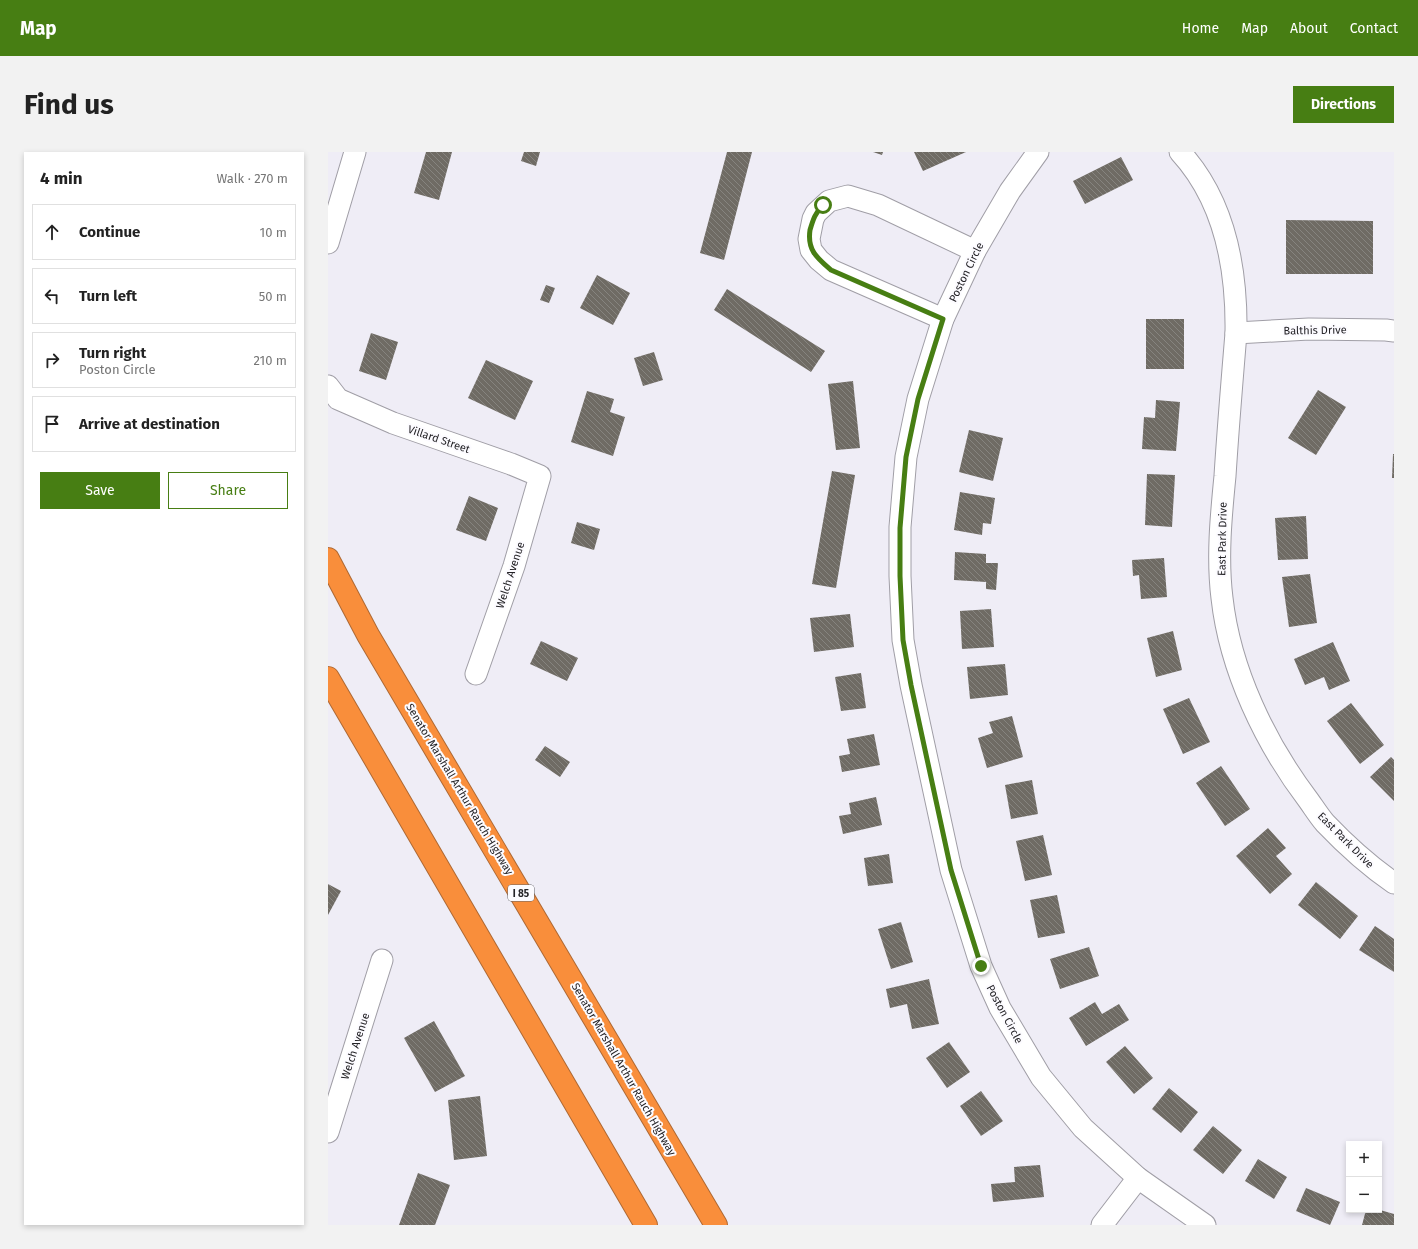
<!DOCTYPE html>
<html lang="en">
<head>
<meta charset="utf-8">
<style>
	:root { --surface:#fff; --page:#f2f2f2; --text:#222; --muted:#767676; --line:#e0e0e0; --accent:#477e13 }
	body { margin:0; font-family:"Fira Sans",sans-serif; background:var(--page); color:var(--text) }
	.controls { position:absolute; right:12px; bottom:12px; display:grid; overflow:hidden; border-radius:0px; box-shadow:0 2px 6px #0003 }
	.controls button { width:36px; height:36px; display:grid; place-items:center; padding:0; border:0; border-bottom:1px solid var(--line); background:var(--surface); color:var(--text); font:20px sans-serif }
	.stop { position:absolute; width:12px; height:12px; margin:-9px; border:3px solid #477e13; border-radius:50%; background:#fff }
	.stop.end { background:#477e13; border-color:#fff; box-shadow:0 1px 4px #0008 }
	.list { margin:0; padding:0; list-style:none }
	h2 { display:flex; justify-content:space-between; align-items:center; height:52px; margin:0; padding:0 16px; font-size:17px }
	h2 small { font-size:13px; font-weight:400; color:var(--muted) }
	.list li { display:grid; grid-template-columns:26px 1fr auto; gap:12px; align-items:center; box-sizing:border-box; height:56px; margin:0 8px 8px; padding:0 8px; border:1px solid var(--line); border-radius:0px }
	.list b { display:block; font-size:15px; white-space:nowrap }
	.list p { margin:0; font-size:13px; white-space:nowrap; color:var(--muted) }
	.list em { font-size:13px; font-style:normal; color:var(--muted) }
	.actions { display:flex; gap:8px; padding:12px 16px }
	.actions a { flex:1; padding:9px 0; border:1px solid var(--accent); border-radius:0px; text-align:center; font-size:14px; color:var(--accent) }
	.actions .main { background:var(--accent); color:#fff }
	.icon { flex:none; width:22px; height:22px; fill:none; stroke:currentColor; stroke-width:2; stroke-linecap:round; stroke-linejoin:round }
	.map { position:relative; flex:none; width:1066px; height:1073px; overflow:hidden; border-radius:0px }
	header { display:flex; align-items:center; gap:24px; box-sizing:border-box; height:56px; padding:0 20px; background:var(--accent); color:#fff }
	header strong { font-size:19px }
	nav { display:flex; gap:22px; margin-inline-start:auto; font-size:14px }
	.intro { display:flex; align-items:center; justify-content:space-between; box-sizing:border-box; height:96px; padding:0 24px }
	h1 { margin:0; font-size:28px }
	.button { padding:10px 18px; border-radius:0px; background:var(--accent); color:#fff; font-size:14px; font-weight:700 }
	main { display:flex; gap:24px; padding:0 24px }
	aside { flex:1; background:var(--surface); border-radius:0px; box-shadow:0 2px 6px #0003 }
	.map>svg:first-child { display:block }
	.building { fill:url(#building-back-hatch) }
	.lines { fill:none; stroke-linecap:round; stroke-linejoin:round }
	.minor-casing { stroke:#a09ea6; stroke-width:23 }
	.highway-casing { stroke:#ae6934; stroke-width:24 }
	.minor { stroke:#fff; stroke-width:21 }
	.highway { stroke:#f98e3b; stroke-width:22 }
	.route { stroke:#477e13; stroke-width:5 }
	.labels { text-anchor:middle; stroke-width:4; stroke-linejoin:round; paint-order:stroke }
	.shield { fill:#fcfbff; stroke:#656468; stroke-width:1 }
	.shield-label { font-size:10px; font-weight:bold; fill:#242327 }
	.street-label { font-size:11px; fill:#242327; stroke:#fcfbff }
</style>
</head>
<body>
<header>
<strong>Map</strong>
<nav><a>Home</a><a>Map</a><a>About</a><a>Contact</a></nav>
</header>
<div class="intro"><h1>Find us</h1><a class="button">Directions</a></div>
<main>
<aside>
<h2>4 min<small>Walk · 270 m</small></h2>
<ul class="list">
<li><svg class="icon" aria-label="ahead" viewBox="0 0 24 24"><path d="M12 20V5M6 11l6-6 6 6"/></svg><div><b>Continue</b></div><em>10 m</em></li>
<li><svg class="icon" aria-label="left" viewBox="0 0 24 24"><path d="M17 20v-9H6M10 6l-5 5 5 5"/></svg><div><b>Turn left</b></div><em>50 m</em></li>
<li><svg class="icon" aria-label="right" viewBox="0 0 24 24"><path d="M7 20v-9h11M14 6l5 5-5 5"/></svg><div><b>Turn right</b><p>Poston Circle</p></div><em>210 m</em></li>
<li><svg class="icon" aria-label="arrive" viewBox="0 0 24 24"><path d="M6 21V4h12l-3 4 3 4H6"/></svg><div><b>Arrive at destination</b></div></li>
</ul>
<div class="actions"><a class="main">Save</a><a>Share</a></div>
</aside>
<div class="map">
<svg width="1066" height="1073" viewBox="0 0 1066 1073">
	<defs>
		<pattern id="building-back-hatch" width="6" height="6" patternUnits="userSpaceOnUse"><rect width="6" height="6" fill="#6f6b64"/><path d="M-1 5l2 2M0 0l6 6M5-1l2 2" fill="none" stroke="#86847f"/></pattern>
	</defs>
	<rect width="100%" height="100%" fill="#efedf6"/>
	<g class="building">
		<path d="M98,0H124L111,48L86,41Z"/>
		<path d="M196,0H212L208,14L193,9Z"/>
		<path d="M399,0H424L396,108L372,101Z"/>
		<path d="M545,0H555L554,3Z"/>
		<path d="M586,0H638L595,19Z"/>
		<path d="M793,5L805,28L757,52L745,29Z"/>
		<path d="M958,68L1045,69V122H958Z"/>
		<path d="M269,123L302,141L285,173L252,156Z"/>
		<path d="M218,133L227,136L221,151L212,148Z"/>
		<path d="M399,137L497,199L483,220L386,158Z"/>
		<rect x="818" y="167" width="38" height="50"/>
		<path d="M43,181L70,190L58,228L31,219Z"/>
		<path d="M326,200L335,228L315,234L306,206Z"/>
		<path d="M158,208L205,229L187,268L140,246Z"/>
		<path d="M525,229L532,296L508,298L500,232Z"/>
		<path d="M990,238L1018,255L988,303L960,286Z"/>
		<path d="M259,239L286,247L282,260L297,265L285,304L243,290Z"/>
		<path d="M828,248L852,250L848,299L814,297L816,265L827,266Z"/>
		<path d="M641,278L675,286L665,329L631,320Z"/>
		<path d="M1065,302H1066V326H1064Z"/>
		<path d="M504,319L527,323L508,436L484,432Z"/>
		<path d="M819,322L847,323L844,375L817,373Z"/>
		<path d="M632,340L667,346L663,372L655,371L654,383L626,378Z"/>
		<path d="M141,344L170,356L158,389L128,378Z"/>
		<path d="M978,364L980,407L950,408L947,366Z"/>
		<path d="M249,370L272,377L266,398L243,391Z"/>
		<path d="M627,400L658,402V411H670L668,438L658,437V430L626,428Z"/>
		<path d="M836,406L839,445L813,447L811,423L805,424L804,408Z"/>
		<path d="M982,422L989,471L961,475L954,425Z"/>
		<path d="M663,457L666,495L634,497L632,459Z"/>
		<path d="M522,462L526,495L486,500L482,466Z"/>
		<path d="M845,479L854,518L828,525L819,486Z"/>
		<path d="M213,489L250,506L239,529L202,512Z"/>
		<path d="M1005,490L1022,529L1001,538L996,525L977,533L966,507Z"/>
		<path d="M677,512L680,543L642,547L639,515Z"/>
		<path d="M533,521L538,556L513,559L507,525Z"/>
		<path d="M861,546L882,590L855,602L835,557Z"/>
		<path d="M1023,551L1056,593L1032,612L999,569Z"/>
		<path d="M684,564L695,605L659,616L650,586L665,581L661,570Z"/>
		<path d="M546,582L552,613L514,620L511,604L522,602L519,587Z"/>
		<path d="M217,594L242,610L232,625L207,608Z"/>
		<path d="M1063,605L1066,608V649L1042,625Z"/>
		<path d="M893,614L922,657L897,674L868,631Z"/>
		<path d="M704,628L710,662L683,667L677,633Z"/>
		<path d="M548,645L554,673L515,682L511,664L523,662L521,651Z"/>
		<path d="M940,676L958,696L948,704L964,722L942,742L908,704Z"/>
		<path d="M715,683L724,723L697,729L688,689Z"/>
		<path d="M561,702L565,731L540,734L536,706Z"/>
		<path d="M988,730L1030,764L1012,787L970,753Z"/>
		<path d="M0,732L13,739L0,763Z"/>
		<path d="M729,743L737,781L710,786L702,748Z"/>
		<path d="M573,770L585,810L563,817L550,777Z"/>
		<path d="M1047,774L1066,787V820L1031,798Z"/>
		<path d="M761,795L771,824L732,837L722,807Z"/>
		<path d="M601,827L611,872L584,877L579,852L562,856L558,837Z"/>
		<path d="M767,850L774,862L791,852L801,868L758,894L741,866Z"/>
		<path d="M106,869L137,924L107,940L76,886Z"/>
		<path d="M621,890L642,920L619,936L598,906Z"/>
		<path d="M797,894L825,926L806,942L778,910Z"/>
		<path d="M841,936L870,960L853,981L824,957Z"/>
		<path d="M653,939L675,969L653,984L632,954Z"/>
		<path d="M152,944L159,1004L126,1008L120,948Z"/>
		<path d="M885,974L914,998L895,1022L865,998Z"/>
		<path d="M930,1007L959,1025L946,1047L917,1029Z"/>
		<path d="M712,1013L716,1045L665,1050L663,1032L687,1030L686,1015Z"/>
		<path d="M90,1021L122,1033L107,1073H71Z"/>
		<path d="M978,1036L1012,1050L1002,1073L968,1059Z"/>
		<path d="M1038,1058H1052L1066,1062V1073H1034Z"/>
	</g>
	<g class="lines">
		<defs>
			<g id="minor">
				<path d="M710,0L682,39L647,99L615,167L590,247L578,305L572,375V424L575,488L583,533L623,718L653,814L672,856L713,925L755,976L810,1026L877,1073"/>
				<path d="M852,0C897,49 909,116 908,181C904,229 900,276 897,324C893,364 889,406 894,446C902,518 937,591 981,649C986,656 991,664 997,671C1018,693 1041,714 1066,731"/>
				<path d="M0,91L27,0"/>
				<path d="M615,167L503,118L491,108L483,98L481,87L485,67L488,61L501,49L520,44L550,53L647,99"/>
				<path d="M908,181L981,177L1058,178L1066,179"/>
				<path d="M0,234L10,247L65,271L183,312L212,324L186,414L148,522"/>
				<path d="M0,980L54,808"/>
				<path d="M774,1073L810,1026"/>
			</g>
			<g id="highway">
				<path d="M0,407L40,483L388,1073"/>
				<path d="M0,526L318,1073"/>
			</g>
		</defs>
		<use href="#minor" class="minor-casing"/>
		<use href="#highway" class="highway-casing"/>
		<use href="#minor" class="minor"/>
		<use href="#highway" class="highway"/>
	</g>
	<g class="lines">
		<path class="route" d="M495,53C487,61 485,68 482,78C479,98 489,106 503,118L615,167L590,247L578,305L572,376V424L575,488L583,533L623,718L653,814"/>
	</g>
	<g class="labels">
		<rect class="shield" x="180" y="733" width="26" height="16" rx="3"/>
		<g class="shield-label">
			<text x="193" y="745">I 85</text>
		</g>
		<g class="street-label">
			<text transform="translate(638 120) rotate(-64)" y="4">Poston Circle</text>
			<text transform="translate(987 178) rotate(-1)" y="4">Balthis Drive</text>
			<text transform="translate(111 287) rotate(19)" y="4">Villard Street</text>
			<text transform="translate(894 387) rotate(-89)" y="4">East Park Drive</text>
			<text transform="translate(182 423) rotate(-72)" y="4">Welch Avenue</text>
			<text transform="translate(132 637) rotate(59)" y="4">Senator Marshall Arthur Rauch Highway</text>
			<text transform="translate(1018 688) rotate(45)" y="4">East Park Drive</text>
			<text transform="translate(677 862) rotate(62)" y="4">Poston Circle</text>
			<text transform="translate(27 894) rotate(-72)" y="4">Welch Avenue</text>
			<text transform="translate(296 917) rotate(60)" y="4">Senator Marshall Arthur Rauch Highway</text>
		</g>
	</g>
</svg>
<div class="controls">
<button>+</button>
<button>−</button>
</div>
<div class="stop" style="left:495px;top:53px"></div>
<div class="stop end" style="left:653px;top:814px"></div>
</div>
</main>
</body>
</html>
